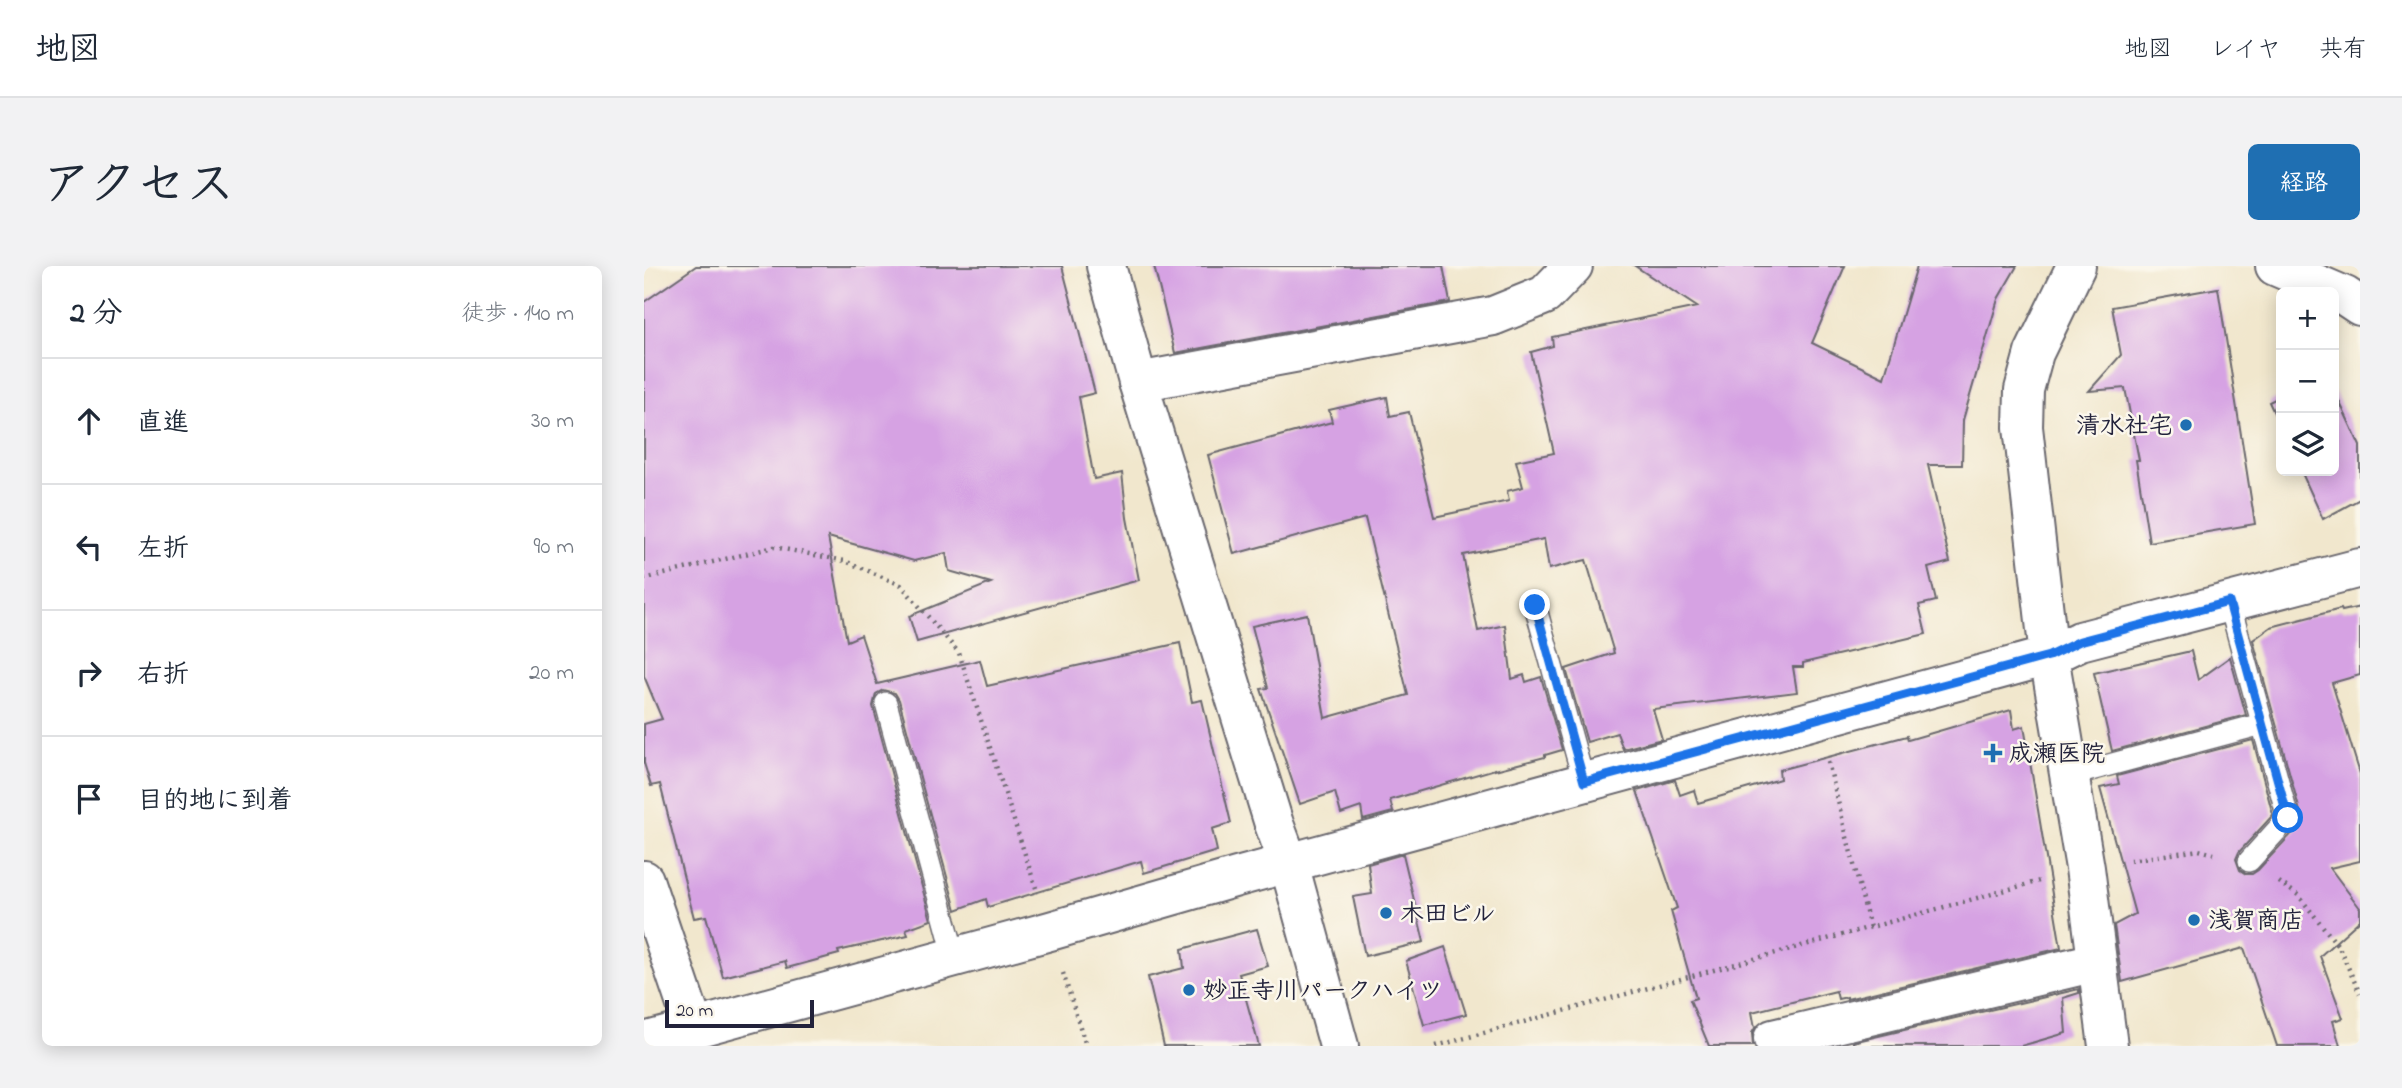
<!DOCTYPE html>
<html lang="ja">
<head>
<meta charset="utf-8">
<style>
	:root { --surface:#fff; --page:#f2f2f3; --text:#1f2937; --muted:#747a83; --line:#e0e1e3; --accent:#1f6fb2 }
	body { margin:0; font-family:"Indie Flower","Klee One",sans-serif; background:var(--page); color:var(--text) }
	.controls { position:absolute; right:21px; top:21px; display:grid; overflow:hidden; border-radius:10px; box-shadow:0 4px 18px #0003 }
	.controls button { width:63px; height:63px; display:grid; place-items:center; padding:0; border:0; border-bottom:2px solid var(--line); background:var(--surface); color:var(--text); font:35px sans-serif }
	.scale { position:absolute; left:21px; bottom:18px; width:149px; box-sizing:border-box; padding-left:7px; border:4px solid #22223b; border-top:0; font-size:19px; line-height:24px; white-space:nowrap; color:#22223b; -webkit-text-stroke:5px #fbf7ec; paint-order:stroke }
	.stop { position:absolute; width:21px; height:21px; margin:-16px; border:5px solid #1a73e8; border-radius:50%; background:#fff }
	.stop.end { background:#1a73e8; border-color:#fff; box-shadow:0 2px 7px #0008 }
	.list { margin:0; padding:0; list-style:none }
	h2 { display:flex; justify-content:space-between; align-items:center; height:91px; margin:0; padding:0 28px; font-size:30px }
	h2 small { font-size:23px; font-weight:400; color:var(--muted) }
	.list li { display:grid; grid-template-columns:46px 1fr auto; gap:21px; align-items:center; box-sizing:border-box; height:126px; padding:0 28px; border-top:2px solid var(--line) }
	.list b { display:block; font-size:26px; white-space:nowrap }
	.list em { font-size:23px; font-style:normal; color:var(--muted) }
	.icon { flex:none; width:38px; height:38px; fill:none; stroke:currentColor; stroke-width:2; stroke-linecap:round; stroke-linejoin:round }
	.map { position:relative; flex:none; width:1716px; height:780px; overflow:hidden; border-radius:10px }
	header { display:flex; align-items:center; gap:42px; box-sizing:border-box; height:98px; padding:0 35px; background:var(--surface); border-bottom:2px solid var(--line) }
	header strong { font-size:33px }
	nav { display:flex; gap:38px; margin-inline-start:auto; font-size:24px }
	.intro { display:flex; align-items:center; justify-content:space-between; box-sizing:border-box; height:168px; padding:0 42px }
	h1 { margin:0; font-size:49px }
	.button { padding:18px 32px; border-radius:10px; background:var(--accent); color:#fff; font-size:24px; font-weight:700 }
	main { display:flex; gap:42px; padding:0 42px }
	aside { flex:1; background:var(--surface); border-radius:10px; box-shadow:0 4px 18px #0003 }
	.map>svg:first-child { display:block }
	.building { fill:#d6a2e3 }
	.lines { fill:none; stroke-linecap:round; stroke-linejoin:round }
	.service-casing { stroke:#6a676e; stroke-width:24 }
	.minor-casing { stroke:#6a676e; stroke-width:42 }
	.tertiary-casing { stroke:#6a676e; stroke-width:42 }
	.path { stroke:#6a676e; stroke-width:4.5; stroke-dasharray:2 5; stroke-linecap:butt }
	.service { stroke:#fff; stroke-width:21 }
	.minor { stroke:#fff; stroke-width:38 }
	.tertiary { stroke:#fff; stroke-width:38 }
	.route { stroke:#1a73e8; stroke-width:9 }
	.poi-dot { fill:#1f6fb2; stroke:#fbf7ec; stroke-width:2.5 }
	.labels { text-anchor:middle; stroke-width:5; stroke-linejoin:round; paint-order:stroke }
	.poi-label { font-size:24px; font-weight:bold; fill:#22223b; stroke:#fbf7ec; text-anchor:start }
</style>
</head>
<body>
<header>
<strong>地図</strong>
<nav><a>地図</a><a>レイヤ</a><a>共有</a></nav>
</header>
<div class="intro"><h1>アクセス</h1><a class="button">経路</a></div>
<main>
<aside>
<h2>2 分<small>徒歩 · 140 m</small></h2>
<ul class="list">
<li><svg class="icon" aria-label="ahead" viewBox="0 0 24 24"><path d="M12 20V5M6 11l6-6 6 6"/></svg><div><b>直進</b></div><em>30 m</em></li>
<li><svg class="icon" aria-label="left" viewBox="0 0 24 24"><path d="M17 20v-9H6M10 6l-5 5 5 5"/></svg><div><b>左折</b></div><em>90 m</em></li>
<li><svg class="icon" aria-label="right" viewBox="0 0 24 24"><path d="M7 20v-9h11M14 6l5 5-5 5"/></svg><div><b>右折</b></div><em>20 m</em></li>
<li><svg class="icon" aria-label="arrive" viewBox="0 0 24 24"><path d="M6 21V4h12l-3 4 3 4H6"/></svg><div><b>目的地に到着</b></div></li>
</ul>
</aside>
<div class="map">
<svg width="1716" height="780" viewBox="0 0 1716 780">
	<rect width="100%" height="100%" fill="#fbf7ec"/>
	<filter id="ink" filterUnits="userSpaceOnUse"><feTurbulence type="fractalNoise" baseFrequency=".0143" numOctaves="2"/><feDisplacementMap in="SourceGraphic" scale="14" xChannelSelector="R" yChannelSelector="G"/><feConvolveMatrix kernelMatrix="1 2 1 2 8 2 1 2 1" color-interpolation-filters="sRGB"/></filter>
	<filter id="wash" filterUnits="userSpaceOnUse"><feTurbulence type="fractalNoise" baseFrequency=".00686" numOctaves="4" result="noise"/><feDisplacementMap in="SourceGraphic" scale="28" xChannelSelector="R" yChannelSelector="G"/><feGaussianBlur stdDeviation="1.57" result="paint"/><feColorMatrix in="noise" values="0 0 0 0 0 0 0 0 0 0 0 0 0 0 0 0 0 1.4 0 .05"/><feComposite in="paint" operator="in"/></filter>
	<g filter="url(#wash)">
		<rect width="100%" height="100%" fill="#f1e7cd"/>
		<g id="blocks">
			<g class="building">
				<path d="M52,0H418L451,127L435,131L450,213L478,207L483,252L495,314L273,376L265,350L347,317L305,305L302,287L270,295L184,271L203,375L217,369L233,418L336,394L343,420L536,377L548,436L558,434L587,557L568,563L573,585L500,607L497,595L344,641L342,633L312,644L255,434L251,427L239,424L232,428L229,440L287,654L262,663L264,669L194,685L195,688L143,702L141,695L79,711L62,650L50,652L16,518L7,520L0,497V458L18,453L0,410V36Z"/>
				<path d="M510,0H799L806,36L531,87Z"/>
				<path d="M991,0H1201L1168,77L1240,112L1273,0H1373L1354,33L1319,154L1318,199H1284L1306,296L1284,302L1292,335L1275,339L1282,368L1159,397V401H1149L1153,426L1009,443L1018,473L979,483L973,467L943,476L922,403L970,387L942,294L905,303L900,273L819,289L834,365L861,359L868,413L880,409L882,416L897,411L918,484L901,489V491L851,504V503L746,534L749,546L719,554L717,541L697,548L691,526L656,538L617,423L624,422L608,360L663,348L681,452L764,429L721,252L590,288L564,189L688,156L685,144L743,131L746,150L765,146L790,251L865,235L863,225L879,221L872,195L910,187L887,86L909,80L908,71L1053,41Z"/>
				<path d="M1574,22L1611,258L1505,276L1492,194H1495L1481,122L1445,125L1477,89L1468,41Z"/>
				<path d="M1690,124L1716,180V233L1679,253L1657,205H1690Z"/>
				<path d="M1637,130V162L1625,136Z"/>
				<path d="M1716,341V409L1688,417L1716,508V595L1686,602L1716,642V654L1676,690L1699,752L1689,755L1696,780H1633L1600,682L1478,716L1470,659L1491,648L1456,522L1475,518L1473,510L1609,474L1629,549L1595,586L1592,593L1596,604L1602,608H1608L1614,604L1654,561L1657,549L1609,374L1627,361L1697,343L1698,345Z"/>
				<path d="M1547,385L1554,414L1586,391L1602,449L1468,485L1450,407Z"/>
				<path d="M1367,444L1370,463L1380,460L1417,682L1203,733V731L1194,733L1192,725L1108,746L1111,762L1108,767L1109,780H1065L1046,734L1052,732L1027,645L1033,642L993,525L1031,514L1036,529L1050,524L1054,537L1136,513L1135,504L1263,470L1264,474Z"/>
				<path d="M759,588L780,676L721,690L709,631L728,628L724,598Z"/>
				<path d="M613,663L624,700L595,708L615,780H520L504,711L540,702L538,683Z"/>
				<path d="M801,681L822,748L780,759L762,695Z"/>
				<path d="M1435,723V727L1419,732L1422,767L1377,780H1209V776Z"/>
			</g>
		</g>
	</g>
	<g filter="url(#ink)">
		<use href="#blocks" fill-opacity="0" stroke="#6a676e" stroke-width="2"/>
		<g class="lines">
			<defs>
				<g id="service">
					<path d="M1585,336L1644,552L1605,595"/>
					<path d="M891,339L940,516"/>
					<path d="M242,437L311,692"/>
					<path d="M1424,510L1618,458"/>
				</g>
				<g id="minor">
					<path d="M1432,0L1390,87L1380,124L1379,161L1405,390L1441,602L1464,780"/>
					<path d="M1631,0L1701,30L1716,40"/>
					<path d="M494,116L849,50L901,29L929,0"/>
					<path d="M0,614L50,762"/>
					<path d="M1129,773L1452,696"/>
				</g>
				<g id="tertiary">
					<path d="M462,0L494,116L630,558L645,598L695,780"/>
					<path d="M0,776L406,665L593,611L1405,390L1436,375L1716,302"/>
				</g>
			</defs>
			<use href="#service" class="service-casing"/>
			<use href="#minor" class="minor-casing"/>
			<use href="#tertiary" class="tertiary-casing"/>
			<g class="path">
				<path d="M0,313L130,281L201,295L257,319L315,387L392,622"/>
				<path d="M1184,496L1226,662"/>
				<path d="M1486,594L1555,584L1570,588"/>
				<path d="M1635,616L1654,629L1695,681L1716,728"/>
				<path d="M419,707L442,780"/>
				<path d="M792,780L1399,614"/>
			</g>
			<use href="#service" class="service"/>
			<use href="#minor" class="minor"/>
			<use href="#tertiary" class="tertiary"/>
		</g>
	</g>
	<g class="lines" filter="url(#ink)">
		<path class="route" d="M891,339L940,516L1405,390L1436,375L1585,336L1644,552"/>
	</g>
	<g class="poi-dot">
		<circle cx="1542" cy="159" r="7"/>
		<path d="M1345.5 476.5h7v7h7v7h-7v7h-7v-7h-7v-7h7z"/>
		<circle cx="742" cy="647" r="7"/>
		<circle cx="1550" cy="654" r="7"/>
		<circle cx="545" cy="724" r="7"/>
	</g>
	<g class="labels">
		<g class="poi-label">
			<text x="1528" y="167" text-anchor="end">清水社宅</text>
			<text x="1365" y="495">成瀬医院</text>
			<text x="756" y="655">木田ビル</text>
			<text x="1564" y="662">浅賀商店</text>
			<text x="559" y="732">妙正寺川パークハイツ</text>
		</g>
	</g>
</svg>
<div class="controls">
<button>+</button>
<button>−</button>
<button><svg class="icon" aria-label="layers" viewBox="0 0 24 24"><path d="M12 4l9 5-9 5-9-5zM3 14l9 5 9-5"/></svg></button>
</div>
<div class="scale">20 m</div>
<div class="stop" style="left:1644px;top:552px"></div>
<div class="stop end" style="left:891px;top:339px"></div>
</div>
</main>
</body>
</html>
